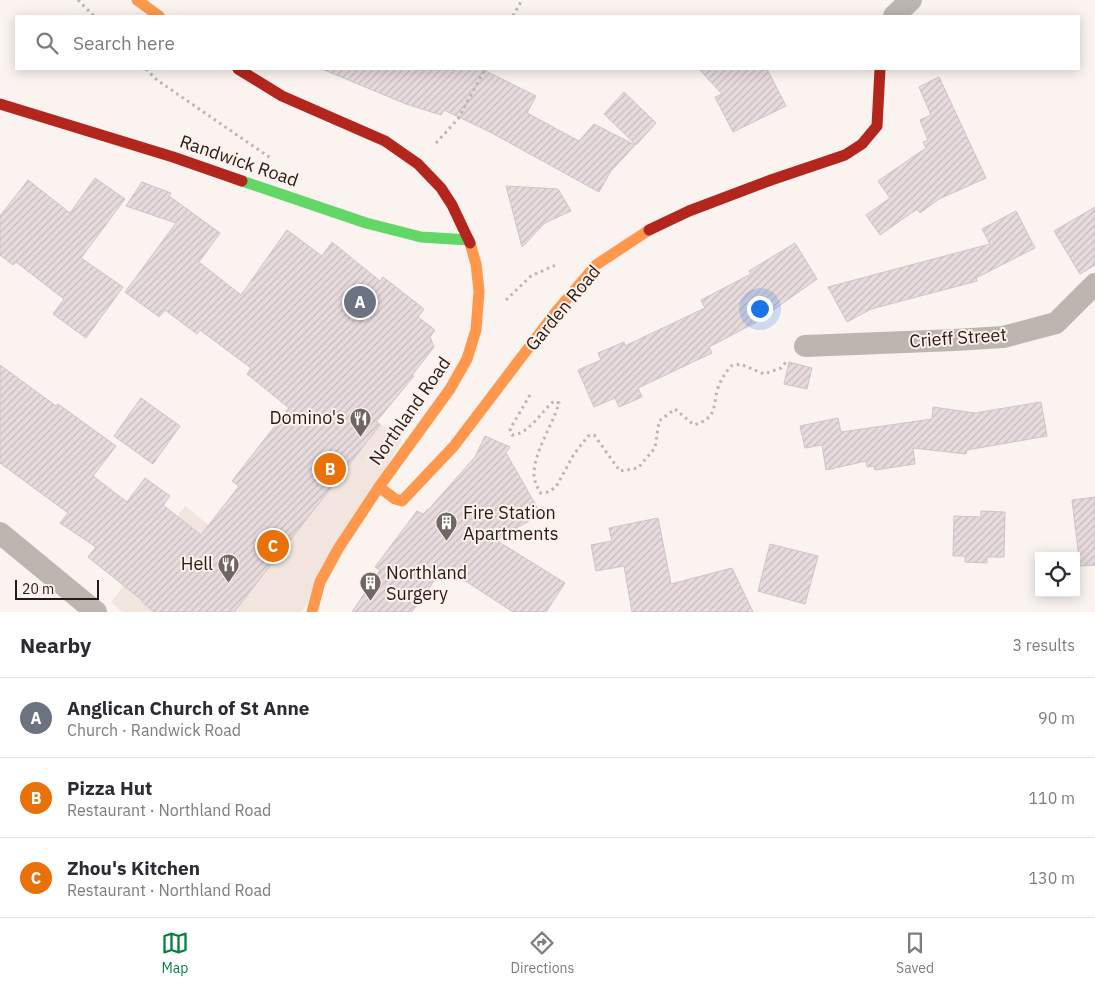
<!DOCTYPE html>
<html lang="en">
<head>
<meta charset="utf-8">
<style>
	:root { --surface:#fff; --page:#f2f2f3; --text:#2b2b33; --muted:#7c7c81; --line:#e1e1e2; --accent:#0b8043 }
	body { margin:0; font-family:"IBM Plex Sans",sans-serif; background:var(--page); color:var(--text) }
	.controls { position:absolute; right:15px; bottom:15px; display:grid; overflow:hidden; border-radius:0px; box-shadow:0 2px 12px #0003 }
	.controls button { width:45px; height:45px; display:grid; place-items:center; padding:0; border:0; border-bottom:1px solid var(--line); background:var(--surface); color:var(--text); font:25px sans-serif }
	.scale { position:absolute; left:15px; bottom:12px; width:84px; box-sizing:border-box; padding-left:5px; border:2px solid #261a15; border-top:0; font-size:14px; line-height:18px; white-space:nowrap; color:#261a15; -webkit-text-stroke:4px #fff1eb; paint-order:stroke }
	.you { position:absolute; left:759px; top:308px; width:18px; height:18px; margin:-12px; border:4px solid #fff; border-radius:50%; background:#1a73e8; box-shadow:0 0 0 8px #1a73e833 }
	.badge { display:grid; place-items:center; width:32px; height:32px; border-radius:50%; background:var(--accent); color:#fff; font-size:16px; font-weight:700 }
	.pin { position:absolute; translate:-50% -50%; border:2px solid #fff; box-shadow:0 1px 5px #0006 }
	.list { margin:0; padding:0; list-style:none }
	h2 { display:flex; justify-content:space-between; align-items:center; height:65px; margin:0; padding:0 20px; font-size:21px }
	h2 small { font-size:16px; font-weight:400; color:var(--muted) }
	.list li { display:grid; grid-template-columns:32px 1fr auto; gap:15px; align-items:center; box-sizing:border-box; height:80px; padding:0 20px; border-top:1px solid var(--line) }
	.list b { display:block; font-size:19px; white-space:nowrap }
	.list p { margin:0; font-size:16px; white-space:nowrap; color:var(--muted) }
	.list em { font-size:16px; font-style:normal; color:var(--muted) }
	.icon { flex:none; width:28px; height:28px; fill:none; stroke:currentColor; stroke-width:2; stroke-linecap:round; stroke-linejoin:round }
	.map { position:relative; flex:none; width:1095px; height:612px; overflow:hidden }
	.search { position:absolute; background:var(--surface); box-shadow:0 2px 12px #0003; left:15px; right:15px; top:15px; height:55px; display:flex; align-items:center; gap:12px; box-sizing:border-box; padding:0 18px; border-radius:0px; color:var(--muted); font-size:19px }
	.sheet { height:305px; background:var(--surface) }
	nav { display:flex; justify-content:space-around; align-items:center; box-sizing:border-box; height:70px; border-top:1px solid var(--line); background:var(--surface); font-size:14px; color:var(--muted) }
	nav a { display:grid; justify-items:center; gap:2px }
	nav .on { color:var(--accent) }
	.map>svg:first-child { display:block }
	.built { fill:#f2e5e0 }
	.building { fill:url(#building-hatch); stroke:#cec4c6 }
	.lines { fill:none; stroke-linecap:round; stroke-linejoin:round }
	.path { stroke:#bab5b1; stroke-width:3; stroke-dasharray:2.5 4; stroke-linecap:butt }
	.street { stroke:#bcb5b0; stroke-width:22 }
	.fast { stroke:#63d668; stroke-width:11 }
	.slow { stroke:#ff974d; stroke-width:11 }
	.jam { stroke:#b3261e; stroke-width:11 }
	.labels { text-anchor:middle; stroke-width:4; stroke-linejoin:round; paint-order:stroke }
	.street-label { font-size:18px; fill:#261a15; stroke:#fff1eb }
	.poi-label { font-size:18px; fill:#261a15; stroke:#fff1eb; text-anchor:end }
</style>
</head>
<body>
<div class="map">
<svg width="1095" height="612" viewBox="0 0 1095 612">
	<defs>
		<pattern id="building-hatch" width="6" height="6" patternUnits="userSpaceOnUse" patternTransform="scale(1.25)"><rect width="6" height="6" fill="#e8dbde"/><path d="M-1 1l2-2M0 6l6-6M5 7l2-2" fill="none" stroke="#c7bbbe"/></pattern>
	</defs>
	<rect width="100%" height="100%" fill="#faf3f0"/>
	<path class="built" d="M358,406L402,440L302,612H122L111,602L185,506L247,556Z"/>
	<g class="building">
		<path d="M322,69H482L536,96L527,113L579,141L594,124L635,145L611,171L599,192L488,131L444,110L441,115L406,104Z"/>
		<path d="M699,69H767L786,106L733,132L715,97L722,94Z"/>
		<path d="M939,77L986,178L939,199L920,213L917,209L880,235L866,215L890,198L878,181L926,148L923,142L928,140L920,120L931,115L919,87Z"/>
		<path d="M624,92L656,123L636,145L604,114Z"/>
		<path d="M95,178L125,199L81,258L123,287L86,338L53,314L64,299L16,262L13,265L0,255V216L28,180L70,213Z"/>
		<path d="M142,182L171,193L169,196L220,233L199,262L241,295L287,230L322,256L332,242L380,281L383,277L424,309L418,317L435,330L430,337L434,347L412,375L414,376L376,422L380,425L234,612H154L142,602L143,601L88,557L96,547L60,523L68,513L0,463V365L56,406L58,404L116,446L93,476L127,502L145,478L170,496L163,505L201,535L239,486L232,481L289,408L247,374L251,368L200,330L197,334L165,310L159,317L125,292L176,223L126,206Z"/>
		<path d="M506,186L558,189L571,211L545,223L522,247Z"/>
		<path d="M1095,207V265L1080,274L1054,231Z"/>
		<path d="M1016,211L1035,248L976,278L977,281L871,309L847,322L828,287L990,244L982,229Z"/>
		<path d="M795,243L817,279L769,313L770,315L709,347L712,353L638,388L642,397L619,407L615,398L594,407L578,370L601,360L598,353L624,342L625,346L705,308L701,300L751,274L749,271Z"/>
		<path d="M789,362L812,368L807,389L784,384Z"/>
		<path d="M141,398L180,426L153,464L114,436Z"/>
		<path d="M1041,402L1047,436L967,450L966,454L913,448L915,464L875,470L874,466L867,467L866,461L826,470L822,445L805,448L800,426L838,418L841,432L932,419L933,407L975,413Z"/>
		<path d="M485,436L510,447L506,453L541,514L496,540L565,583L546,612H513L444,567L412,612H352L380,570L375,567L417,511L423,514L428,509H429L475,457Z"/>
		<path d="M1095,497V565L1080,566L1072,500Z"/>
		<path d="M981,511L1005,512L1004,557H987V563L965,562V556H953L954,516L981,517Z"/>
		<path d="M658,518L671,584L732,568L753,612H632L624,566L596,571L591,545L612,541L609,528Z"/>
		<path d="M770,544L818,556L805,604L758,591Z"/>
	</g>
	<g class="lines">
		<g class="path">
			<path d="M78,0L94,16"/>
			<path d="M513,16L522,0"/>
			<path d="M146,69L157,80L272,159"/>
			<path d="M436,143L458,119L485,69"/>
			<path d="M506,300L531,276L558,264"/>
			<path d="M530,395L510,429L512,435C529,434 541,412 554,401L559,403C553,425 534,451 534,474C534,481 537,486 540,493L548,492L556,487L574,454L588,436L594,435L620,471L638,468L655,448L659,421L675,409L694,425C716,418 713,409 717,391C720,381 725,373 731,366L740,364L764,374L781,368L786,362"/>
		</g>
		<g class="street">
			<path d="M894,16L911,0"/>
			<path d="M805,346L955,340L1003,337L1056,323L1095,284"/>
			<path d="M0,533L96,612"/>
		</g>
		<path class="fast" d="M242,181L366,223L421,237L469,240"/>
		<g class="slow">
			<path d="M137,0L159,16"/>
			<path d="M379,487L395,499L402,501L454,446L555,313L596,265L649,230"/>
			<path d="M312,612L320,582L338,549L379,487L450,389L467,359L476,330L479,291L476,264L470,243"/>
		</g>
		<g class="jam">
			<path d="M238,69L282,96L385,141L418,164L441,188L452,205L470,243"/>
			<path d="M0,104L173,157L242,181"/>
			<path d="M649,230L689,211L771,180L845,155L862,144L877,126L880,69"/>
		</g>
	</g>
	<defs>
		<symbol id="restaurant-pin" viewBox="-11 -11 22 30"><path d="M0 17L-7.5 6A9.5 9.5 0 1 1 7.5 6Z" fill="#706662" stroke="#fff1eb"/><path d="M-5-6h1v4h1v-4h1v4h1v-4h1v5L-1.5 .5V6h-2V.5L-5-1ZM5-6V6H3V1.5H1.5Q1.5-4 5-6Z" fill="#fff"/></symbol>
		<symbol id="building-pin" viewBox="-11 -11 22 30"><path d="M0 17L-7.5 6A9.5 9.5 0 1 1 7.5 6Z" fill="#706662" stroke="#fff1eb"/><path d="M-4-6H4V6H1V3H-1V6H-4ZM-2.5-4.3h1.7v1.8h-1.7ZM.8-4.3h1.7v1.8H.8ZM-2.5-1h1.7V.8h-1.7ZM.8-1h1.7V.8H.8Z" fill="#fff"/></symbol>
	</defs>
	<g fill-rule="evenodd">
		<use href="#restaurant-pin" x="348" y="406" width="25" height="34"/>
		<use href="#building-pin" x="434" y="510" width="25" height="34"/>
		<use href="#restaurant-pin" x="216" y="552" width="25" height="34"/>
		<use href="#building-pin" x="358" y="570" width="25" height="34"/>
	</g>
	<g class="labels">
		<g class="street-label">
			<text transform="translate(239 161) rotate(19)" y="6">Randwick Road</text>
			<text transform="translate(563 308) rotate(-50)" y="6">Garden Road</text>
			<text transform="translate(958 338) rotate(-4)" y="6">Crieff Street</text>
			<text transform="translate(410 411) rotate(-55)" y="6">Northland Road</text>
		</g>
		<g class="poi-label">
			<text x="345" y="424">Domino's</text>
			<text x="463" y="519" text-anchor="start">Fire Station<tspan x="463" dy="21">Apartments</tspan></text>
			<text x="213" y="570">Hell</text>
			<text x="386" y="579" text-anchor="start">Northland<tspan x="386" dy="21">Surgery</tspan></text>
		</g>
	</g>
</svg>
<div class="controls">
<button><svg class="icon" aria-label="locate" viewBox="0 0 24 24"><circle cx="12" cy="12" r="6"/><path d="M12 2v4M12 18v4M2 12h4M18 12h4"/></svg></button>
</div>
<div class="scale">20 m</div>
<div class="you"></div>
<div class="pin badge" style="left:360px;top:302px;background:#6b7280">A</div>
<div class="pin badge" style="left:330px;top:469px;background:#e8710a">B</div>
<div class="pin badge" style="left:273px;top:546px;background:#e8710a">C</div>
<div class="search"><svg class="icon" aria-label="search" viewBox="0 0 24 24"><circle cx="10" cy="10" r="6"/><path d="M15 15l6 6"/></svg>Search here</div>
</div>
<section class="sheet">
<h2>Nearby<small>3 results</small></h2>
<ul class="list">
<li><span class="badge" style="background:#6b7280">A</span><div><b>Anglican Church of St Anne</b><p>Church · Randwick Road</p></div><em>90 m</em></li>
<li><span class="badge" style="background:#e8710a">B</span><div><b>Pizza Hut</b><p>Restaurant · Northland Road</p></div><em>110 m</em></li>
<li><span class="badge" style="background:#e8710a">C</span><div><b>Zhou's Kitchen</b><p>Restaurant · Northland Road</p></div><em>130 m</em></li>
</ul>
</section>
<nav>
<a class="on"><svg class="icon" aria-label="map" viewBox="0 0 24 24"><path d="M3 6l6-2 6 2 6-2v14l-6 2-6-2-6 2zM9 4v14M15 6v14"/></svg>Map</a>
<a><svg class="icon" aria-label="directions" viewBox="0 0 24 24"><path d="M12 3l9 9-9 9-9-9zM9 14v-3h6M13 9l2 2-2 2"/></svg>Directions</a>
<a><svg class="icon" aria-label="saved" viewBox="0 0 24 24"><path d="M7 4h10v16l-5-4-5 4z"/></svg>Saved</a>
</nav>
</body>
</html>
